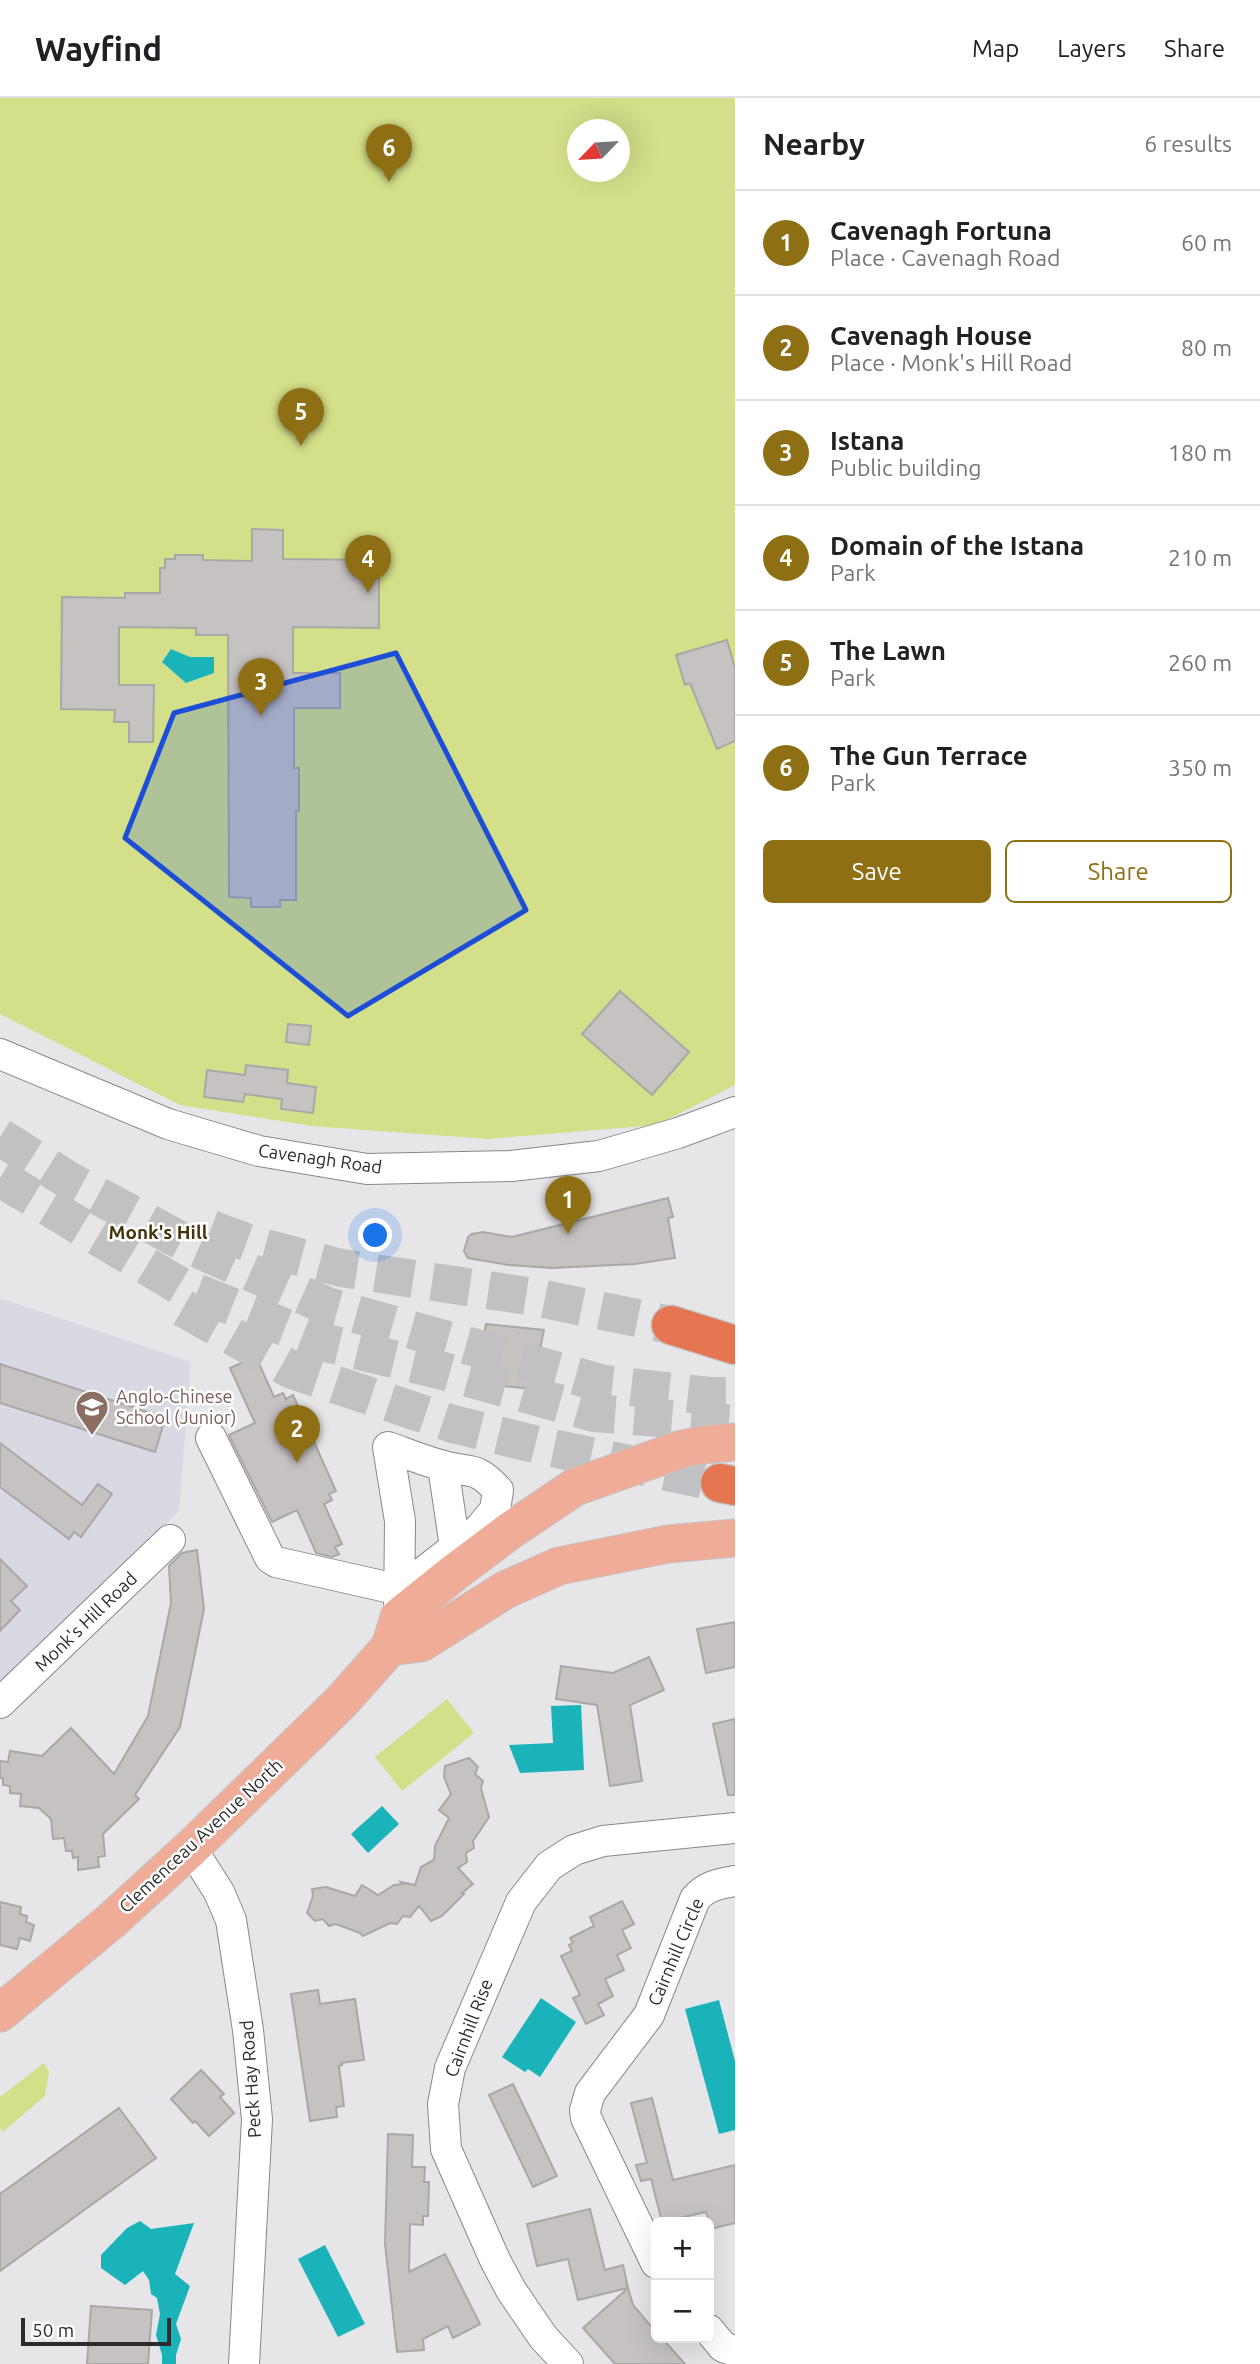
<!DOCTYPE html>
<html lang="en">
<head>
<meta charset="utf-8">
<style>
	:root { --surface:#fff; --page:#f2f2f2; --text:#202124; --muted:#757577; --line:#e0e0e0; --accent:#8e6f13 }
	body { margin:0; font-family:Ubuntu,sans-serif; background:var(--page); color:var(--text) }
	.controls { position:absolute; right:21px; bottom:21px; display:grid; overflow:hidden; border-radius:10px; box-shadow:0 7px 28px #0002 }
	.controls button { width:63px; height:63px; display:grid; place-items:center; padding:0; border:0; border-bottom:2px solid var(--line); background:var(--surface); color:var(--text); font:35px sans-serif }
	.compass { position:absolute; left:567px; top:21px; width:63px; height:63px; border-radius:50%; background:var(--surface); box-shadow:0 7px 28px #0002; rotate:245deg }
	.scale { position:absolute; left:21px; bottom:18px; width:150px; box-sizing:border-box; padding-left:7px; border:4px solid #2b2b2c; border-top:0; font-size:19px; line-height:24px; white-space:nowrap; color:#2b2b2c; -webkit-text-stroke:5px #fff; paint-order:stroke }
	.you { position:absolute; left:376px; top:1138px; width:24px; height:24px; margin:-18px; border:5px solid #fff; border-radius:50%; background:#1a73e8; box-shadow:0 0 0 10px #1a73e833 }
	.badge { display:grid; place-items:center; width:46px; height:46px; border-radius:50%; background:var(--accent); color:#fff; font-size:23px; font-weight:700 }
	.pin { position:absolute; translate:-50% -58px; filter:drop-shadow(0 2px 4px #0008) }
	.pin::after { content:''; position:absolute; top:37px; width:24px; height:21px; background:inherit; clip-path:polygon(0 0,100% 0,50% 100%) }
	.list { margin:0; padding:0; list-style:none }
	h2 { display:flex; justify-content:space-between; align-items:center; height:91px; margin:0; padding:0 28px; font-size:30px }
	h2 small { font-size:23px; font-weight:400; color:var(--muted) }
	.list li { display:grid; grid-template-columns:46px 1fr auto; gap:21px; align-items:center; box-sizing:border-box; height:105px; padding:0 28px; border-top:2px solid var(--line) }
	.list b { display:block; font-size:26px; white-space:nowrap }
	.list p { margin:0; font-size:23px; white-space:nowrap; color:var(--muted) }
	.list em { font-size:23px; font-style:normal; color:var(--muted) }
	.actions { display:flex; gap:14px; padding:21px 28px }
	.actions a { flex:1; padding:16px 0; border:2px solid var(--accent); border-radius:10px; text-align:center; font-size:24px; color:var(--accent) }
	.actions .main { background:var(--accent); color:#fff }
	.map { position:relative; flex:none; width:735px; height:2266px; overflow:hidden }
	header { display:flex; align-items:center; gap:42px; box-sizing:border-box; height:98px; padding:0 35px; background:var(--surface); border-bottom:2px solid var(--line) }
	header strong { font-size:33px }
	nav { display:flex; gap:38px; margin-inline-start:auto; font-size:24px }
	main { display:flex }
	aside { flex:1; background:var(--surface) }
	.map>svg:first-child { display:block }
	.built { fill:#d8d9e3 }
	.green { fill:#d4df89; fill-rule:evenodd }
	.water { fill:#19b3b9 }
	.building { fill:#c6c2c2; stroke:#aaa7a7; stroke-width:2 }
	.lines { fill:none; stroke-linecap:round; stroke-linejoin:round }
	.highway-tunnel { stroke:#c1c1c3; stroke-width:38; stroke-dasharray:38 19; stroke-linecap:butt }
	.minor-casing { stroke:#88888b; stroke-width:32 }
	.major-casing { stroke:#c4c4c4; stroke-width:39 }
	.highway-casing { stroke:#c4c4c4; stroke-width:41 }
	.minor { stroke:#fff; stroke-width:30 }
	.major { stroke:#efad97; stroke-width:37 }
	.highway { stroke:#e47651; stroke-width:38 }
	.marked { fill:#1d4ed8; fill-opacity:0.2; stroke:#1d4ed8; stroke-width:5; stroke-linejoin:round }
	.labels { text-anchor:middle; stroke-width:5; stroke-linejoin:round; paint-order:stroke }
	.street-label { font-size:18px; fill:#2b2b2c; stroke:#fff }
	.education-label { font-size:18px; fill:#785e54; stroke:#fff; text-anchor:start }
	.neighbourhood-label { font-size:19px; font-weight:bold; fill:#43340b; stroke:#fff }
</style>
</head>
<body>
<header>
<strong>Wayfind</strong>
<nav><a>Map</a><a>Layers</a><a>Share</a></nav>
</header>
<main>
<div class="map">
<svg width="735" height="2266" viewBox="0 0 735 2266">
	<rect width="100%" height="100%" fill="#e6e6e9"/>
	<path class="built" d="M0,1200L191,1264L179,1413L0,1583Z"/>
	<g class="green">
		<path d="M0,0H735V987L657,1027L488,1041L311,1028L180,1007L0,916ZM578,32H620V74H578Z"/>
		<path d="M447,1601L474,1635L402,1693L375,1659Z"/>
		<path d="M44,1965L49,1974L45,1998L3,2034L0,2030V1999Z"/>
	</g>
	<g class="water">
		<path d="M171,551L190,559H214V575L186,585L162,564Z"/>
		<path d="M581,1607L584,1672L520,1675L509,1647L553,1645L551,1608Z"/>
		<path d="M382,1708L399,1726L368,1755L351,1736Z"/>
		<path d="M541,1900L576,1924L540,1979L528,1971L525,1974L502,1959Z"/>
		<path d="M719,1902L735,1963V2032L719,2036L685,1911Z"/>
		<path d="M140,2123L151,2131L194,2125L175,2176L190,2188L176,2226L181,2241L176,2257V2266H162V2257L156,2237L160,2216L157,2200L151,2196L149,2182L143,2173L125,2187L101,2170V2157L127,2130Z"/>
		<path d="M325,2147L365,2226L338,2239L298,2161Z"/>
	</g>
	<g class="building">
		<path d="M252,431L283,432V461L379,462V530L293,529V575H340V610H294V670H299V713H296V802H280V809H251V800L229,799L228,537H196V530L119,529V587H154L153,644H129V624H114L115,612L61,611L62,499L125,500V495H160V470H165V461H175V457H203V462L252,463Z"/>
		<path d="M727,542L735,570V643L717,651L690,585L685,587L676,557Z"/>
		<path d="M620,893L689,954L652,997L582,936Z"/>
		<path d="M288,926L311,928L309,947L286,944Z"/>
		<path d="M246,967L288,972L287,985L316,989L313,1015L281,1011L282,1001L245,996L243,1004L204,999L207,972L245,977Z"/>
		<path d="M668,1100L673,1119L668,1120L675,1160L635,1166L552,1170L509,1167L468,1160L464,1153L468,1139L472,1136L483,1134L512,1139Z"/>
		<path d="M486,1226L544,1232L532,1291L475,1285Z"/>
		<path d="M250,1261L253,1265L258,1263L274,1299L283,1295L286,1301L293,1297L336,1393L329,1396L332,1402L324,1406L342,1446L335,1449L339,1456L332,1459L316,1455L297,1412L272,1424L229,1337L255,1325L230,1270Z"/>
		<path d="M0,1266L154,1316L153,1321L164,1324L155,1354L0,1305Z"/>
		<path d="M0,1345L82,1407L98,1386L112,1396L81,1439L74,1434L69,1441L0,1389Z"/>
		<path d="M197,1452L204,1511L180,1629L135,1697L139,1701L103,1736L105,1758L98,1759L99,1769L78,1772V1759L73,1760L72,1753H66L64,1740L53,1741L51,1721L39,1710L20,1708L21,1696L10,1695V1688L3,1687V1680H0V1663L8,1664L10,1653L42,1658L71,1630L114,1676L148,1618L171,1505L169,1468L182,1455Z"/>
		<path d="M0,1461L27,1488L11,1503L20,1512L0,1533Z"/>
		<path d="M735,1524V1569L706,1575L697,1531Z"/>
		<path d="M649,1559L664,1592L630,1607L642,1683L610,1688L597,1607L556,1601L561,1568L613,1575Z"/>
		<path d="M735,1621V1697H728L713,1626Z"/>
		<path d="M469,1660L478,1669L475,1676L483,1683L481,1690L489,1719L473,1743L474,1750L466,1755L467,1764L458,1770L473,1786L462,1795L464,1796L442,1818L431,1823L419,1808L410,1819L403,1818L397,1826L390,1825L363,1838L360,1835L336,1826L329,1828L323,1821L315,1823L307,1815L313,1798L312,1791L326,1789L355,1798L362,1787L378,1797L394,1787L403,1786L401,1784L415,1787L421,1769L434,1762L435,1748L449,1720L439,1712L451,1696L444,1679L445,1668Z"/>
		<path d="M622,1803L634,1826L622,1832L631,1850L617,1857L624,1872L605,1881L613,1898L598,1906L604,1917L586,1926L573,1900L580,1897L561,1858L572,1853L569,1847L573,1845L570,1840L594,1828L590,1819Z"/>
		<path d="M0,1804L21,1809L20,1816L27,1818L26,1824L34,1827L30,1843L20,1840L17,1851L0,1847Z"/>
		<path d="M318,1892L320,1906L355,1901L364,1962L341,1965L342,1967L339,1968L344,2008L336,2009L337,2019L310,2023L291,1896Z"/>
		<path d="M201,1972L224,1996L220,1999L234,2015L209,2038L195,2023L193,2025L171,2001Z"/>
		<path d="M513,1986L557,2078L533,2089L489,1997Z"/>
		<path d="M652,2000L673,2082L735,2067V2125L711,2131L706,2114L662,2124L651,2081L641,2083L636,2067L647,2065L631,2005Z"/>
		<path d="M119,2010L156,2060L0,2173V2096Z"/>
		<path d="M388,2036L413,2037L412,2069H425L424,2084H429L428,2118H423V2127L410,2126L409,2174L445,2156L480,2226L453,2240L448,2228L423,2241L424,2252L397,2254L385,2146Z"/>
		<path d="M590,2111L605,2172L623,2167L628,2190L578,2202L568,2161L537,2168L527,2126Z"/>
		<path d="M628,2190L633,2207L656,2234V2240H662L685,2266H615L583,2230Z"/>
		<path d="M91,2208L152,2212L148,2266H87Z"/>
	</g>
	<g class="lines">
		<g class="highway-tunnel">
			<path d="M0,1039L70,1083L191,1148L327,1208L604,1286L710,1298H735"/>
			<path d="M0,1080L180,1188L322,1244L443,1273L594,1315L735,1326"/>
			<path d="M211,1131L254,1147L341,1170L534,1199L671,1227"/>
			<path d="M183,1210L292,1272L453,1326L538,1347L720,1385"/>
		</g>
		<defs>
			<g id="minor">
				<path d="M0,956L168,1026L259,1053L367,1071L511,1068L599,1058L678,1035L735,1014"/>
				<path d="M211,1340L270,1460L276,1464L400,1492"/>
				<path d="M443,1368L455,1449"/>
				<path d="M400,1492L479,1431L495,1412L498,1392C473,1365 470,1377 440,1367C422,1362 405,1355 388,1349L400,1423L399,1519L409,1532"/>
				<path d="M0,1605L170,1442"/>
				<path d="M191,1750L219,1794L231,1822L248,1932L257,2021L244,2266"/>
				<path d="M656,2165L586,2020L585,2012L590,1995L649,1917L695,1801C707,1787 719,1786 735,1783"/>
				<path d="M709,2232L723,2249L735,2253"/>
				<path d="M568,2266L543,2239L511,2192L495,2162L446,2051L443,2006L450,1970L521,1804L549,1768L574,1752L603,1743L735,1730"/>
			</g>
			<g id="major">
				<path d="M390,1549L421,1545L505,1492L559,1468L668,1446L735,1440"/>
				<path d="M0,1915L111,1823L191,1750L341,1604L390,1549L399,1519L455,1474L511,1432L575,1389L682,1351L701,1347L735,1344"/>
			</g>
			<g id="highway">
				<path d="M671,1227L735,1247"/>
				<path d="M720,1385L735,1388"/>
			</g>
		</defs>
		<use href="#minor" class="minor-casing"/>
		<use href="#major" class="major-casing"/>
		<use href="#highway" class="highway-casing"/>
		<use href="#minor" class="minor"/>
		<use href="#major" class="major"/>
		<use href="#highway" class="highway"/>
	</g>
	<path class="marked" d="M396,555L526,812L348,918L125,740L174,615Z"/>
	<defs>
		<symbol id="school-pin" viewBox="-11 -11 22 30"><path d="M0 17L-7.5 6A9.5 9.5 0 1 1 7.5 6Z" fill="#8d6e63" stroke="#fff"/><path d="M0-5L7-2L0 1L-7-2ZM-4 1L0 2.5L4 1V4Q0 6-4 4Z" fill="#fff"/></symbol>
	</defs>
	<g fill-rule="evenodd">
		<use href="#school-pin" x="73" y="1290" width="38" height="52"/>
	</g>
	<g class="labels">
		<g class="street-label">
			<text transform="translate(320 1061) rotate(8)" y="6">Cavenagh Road</text>
			<text transform="translate(86 1524) rotate(-44)" y="6">Monk's Hill Road</text>
			<text transform="translate(201 1738) rotate(-43)" y="6">Clemenceau Avenue North</text>
			<text transform="translate(676 1854) rotate(-67)" y="6">Cairnhill Circle</text>
			<text transform="translate(469 1930) rotate(-69)" y="6">Cairnhill Rise</text>
			<text transform="translate(251 1981) rotate(-94)" y="6">Peck Hay Road</text>
		</g>
		<g class="education-label">
			<text x="116" y="1305">Anglo-Chinese<tspan x="116" dy="21">School (Junior)</tspan></text>
		</g>
		<g class="neighbourhood-label">
			<text x="158" y="1141">Monk's Hill</text>
		</g>
	</g>
</svg>
<div class="controls">
<button>+</button>
<button>−</button>
</div>
<svg class="compass" viewBox="-18 -18 36 36"><path d="M0-13l5 13h-10z" fill="#e53935"/><path d="M0 13l5-13h-10z" fill="#757577"/></svg>
<div class="scale">50 m</div>
<div class="you"></div>
<div class="pin badge" style="left:568px;top:1136px">1</div>
<div class="pin badge" style="left:297px;top:1365px">2</div>
<div class="pin badge" style="left:261px;top:618px">3</div>
<div class="pin badge" style="left:368px;top:495px">4</div>
<div class="pin badge" style="left:301px;top:348px">5</div>
<div class="pin badge" style="left:389px;top:84px">6</div>
</div>
<aside>
<h2>Nearby<small>6 results</small></h2>
<ul class="list">
<li><span class="badge">1</span><div><b>Cavenagh Fortuna</b><p>Place · Cavenagh Road</p></div><em>60 m</em></li>
<li><span class="badge">2</span><div><b>Cavenagh House</b><p>Place · Monk's Hill Road</p></div><em>80 m</em></li>
<li><span class="badge">3</span><div><b>Istana</b><p>Public building</p></div><em>180 m</em></li>
<li><span class="badge">4</span><div><b>Domain of the Istana</b><p>Park</p></div><em>210 m</em></li>
<li><span class="badge">5</span><div><b>The Lawn</b><p>Park</p></div><em>260 m</em></li>
<li><span class="badge">6</span><div><b>The Gun Terrace</b><p>Park</p></div><em>350 m</em></li>
</ul>
<div class="actions"><a class="main">Save</a><a>Share</a></div>
</aside>
</main>
</body>
</html>
